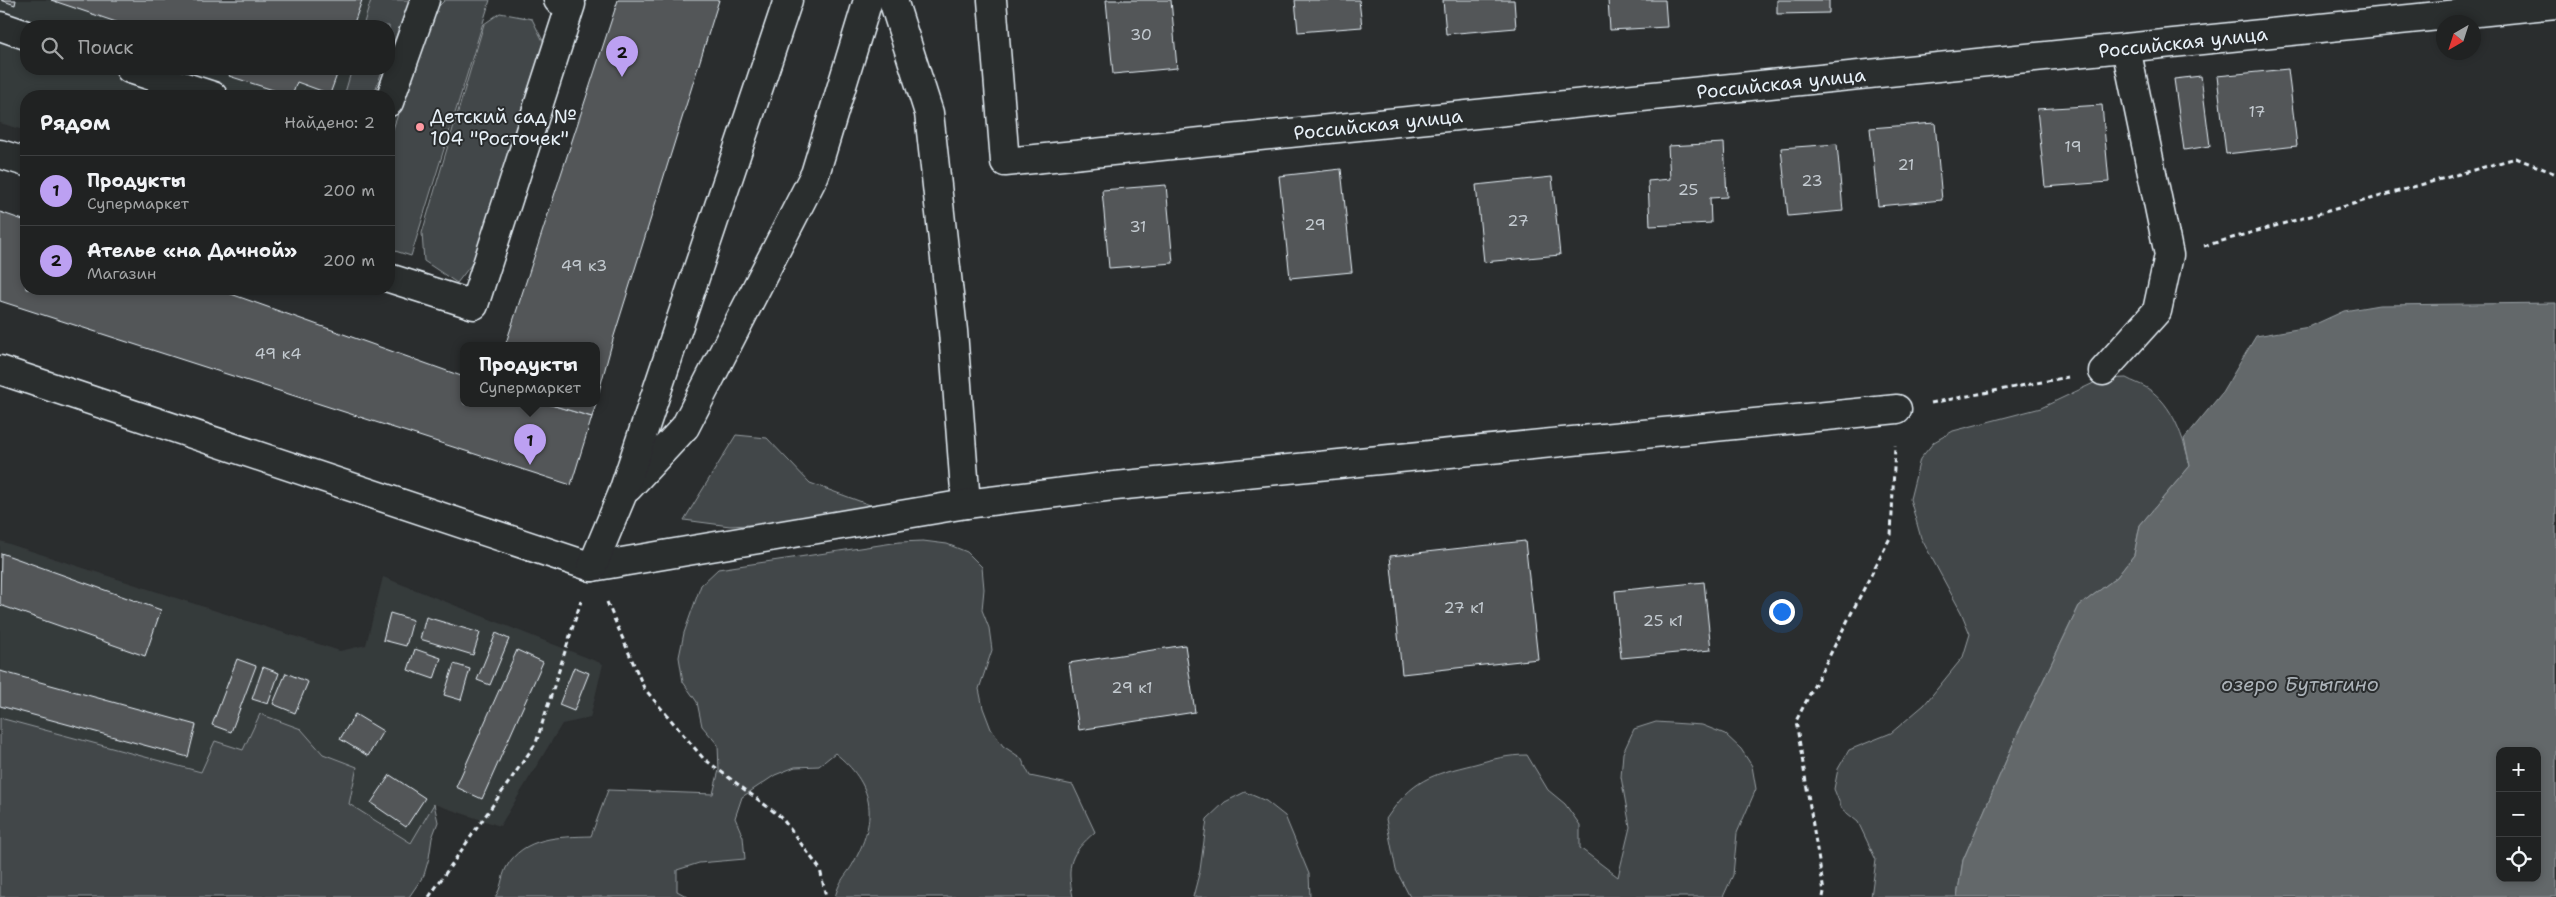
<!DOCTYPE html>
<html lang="ru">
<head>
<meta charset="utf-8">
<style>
	:root { --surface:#202222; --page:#2d2f2f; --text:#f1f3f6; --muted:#a2a4a5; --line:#3d3f40; --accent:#bca0f2 }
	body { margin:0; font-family:"Shantell Sans",sans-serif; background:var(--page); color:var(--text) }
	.controls { position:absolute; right:15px; bottom:15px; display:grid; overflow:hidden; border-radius:10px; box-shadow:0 2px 8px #0003 }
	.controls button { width:45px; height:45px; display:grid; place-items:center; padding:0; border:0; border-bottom:1px solid var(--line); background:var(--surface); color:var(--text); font:25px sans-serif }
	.compass { position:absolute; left:2436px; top:15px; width:45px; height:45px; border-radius:50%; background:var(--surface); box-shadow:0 2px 8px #0003; rotate:219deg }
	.you { position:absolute; left:1781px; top:611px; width:18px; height:18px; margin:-12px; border:4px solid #fff; border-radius:50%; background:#1a73e8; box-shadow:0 0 0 8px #1a73e833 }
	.badge { display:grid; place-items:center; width:32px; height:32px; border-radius:50%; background:var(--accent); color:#111; font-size:16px; font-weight:700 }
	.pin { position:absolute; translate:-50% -41px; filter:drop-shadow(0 1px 2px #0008) }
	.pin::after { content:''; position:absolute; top:26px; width:18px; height:15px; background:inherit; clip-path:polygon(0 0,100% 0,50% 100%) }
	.popup { position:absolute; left:460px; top:342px; width:140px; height:65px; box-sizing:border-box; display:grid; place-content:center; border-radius:10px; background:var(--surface); filter:drop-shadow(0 1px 4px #0005); font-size:16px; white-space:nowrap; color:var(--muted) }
	.popup b { font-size:19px; color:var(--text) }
	.popup::after { content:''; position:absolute; left:50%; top:100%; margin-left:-10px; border:10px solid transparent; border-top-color:var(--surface) }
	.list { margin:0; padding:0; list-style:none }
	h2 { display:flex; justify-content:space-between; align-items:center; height:65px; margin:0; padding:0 20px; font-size:21px }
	h2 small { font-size:16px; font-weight:400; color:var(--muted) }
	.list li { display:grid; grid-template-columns:32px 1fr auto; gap:15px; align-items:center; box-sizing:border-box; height:70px; padding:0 20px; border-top:1px solid var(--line) }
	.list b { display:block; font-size:19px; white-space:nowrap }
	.list p { margin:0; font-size:16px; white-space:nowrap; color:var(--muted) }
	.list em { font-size:16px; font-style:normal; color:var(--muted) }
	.icon { flex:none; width:28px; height:28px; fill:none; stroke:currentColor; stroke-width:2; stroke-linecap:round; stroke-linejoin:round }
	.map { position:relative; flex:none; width:2556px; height:897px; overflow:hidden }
	.search { position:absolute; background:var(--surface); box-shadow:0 2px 8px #0003; left:20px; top:20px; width:375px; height:55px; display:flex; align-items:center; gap:12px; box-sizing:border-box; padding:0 18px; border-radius:20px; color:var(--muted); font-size:19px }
	.panel { position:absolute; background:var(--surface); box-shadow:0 2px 8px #0003; left:20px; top:90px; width:375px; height:205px; border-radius:20px }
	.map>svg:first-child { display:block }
	.built { fill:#363a3b; fill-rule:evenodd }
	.green { fill:#424648; stroke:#959ca0 }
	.water { fill:#63686b; stroke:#989fa3; fill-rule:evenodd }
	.building { fill:#535759; stroke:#e8f1f8 }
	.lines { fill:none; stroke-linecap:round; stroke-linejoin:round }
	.minor-casing { stroke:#e8f1f8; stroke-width:31 }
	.path { stroke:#e8f1f8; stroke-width:3; stroke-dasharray:5 4; stroke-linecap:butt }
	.minor { stroke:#2a2d2e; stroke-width:28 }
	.poi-dot { fill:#ff9aa2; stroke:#2a2d2e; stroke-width:2 }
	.labels { text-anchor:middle; stroke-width:4; stroke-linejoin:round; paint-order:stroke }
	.number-label { font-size:16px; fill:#c3cad0 }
	.street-label { font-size:19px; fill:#e8f1f8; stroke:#2a2d2e }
	.poi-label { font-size:19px; fill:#e8f1f8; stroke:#2a2d2e; text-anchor:start }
	.water-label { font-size:20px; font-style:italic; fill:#acb3b9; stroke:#2a2d2e }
</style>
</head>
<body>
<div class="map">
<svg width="2556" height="897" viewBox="0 0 2556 897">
	<rect width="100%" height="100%" fill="#2a2d2e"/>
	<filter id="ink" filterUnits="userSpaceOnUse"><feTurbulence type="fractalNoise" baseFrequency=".02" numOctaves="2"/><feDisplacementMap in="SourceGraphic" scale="10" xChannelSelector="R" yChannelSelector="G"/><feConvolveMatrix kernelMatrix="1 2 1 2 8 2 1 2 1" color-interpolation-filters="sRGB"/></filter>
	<g filter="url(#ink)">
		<g class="built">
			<path d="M0,0H490L411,256L389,249V96H26V131L0,123ZM26,26H389V69H26Z"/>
			<path d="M0,541L340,651L366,645L383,577L603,664L590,718L562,724L500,826L434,804L412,844L349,804L357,767L323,754L301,729L260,714L243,750L201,772L0,718Z"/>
		</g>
		<g class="green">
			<path d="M371,0H410L389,54V26H363Z"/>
			<path d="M445,0H490L411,256L389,249V140L435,10Z"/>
			<path d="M500,13L532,19L546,47L481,252L457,283L424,261L422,233L484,24Z"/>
			<path d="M352,69H383L373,96H344Z"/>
			<path d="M2126,378C2133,382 2141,384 2147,388C2173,404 2184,439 2190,466L2140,525L2134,555L2117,577L2079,606L2018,733L1963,860L1957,897H1871L1876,860L1858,822L1842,809L1834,789L1838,769L1849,750L1891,733L1924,705L1963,657L1970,634L1961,612L1921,538L1910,499L1920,459L1934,442L1953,431L2041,408L2102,379Z"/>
			<path d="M736,435L767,438L810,483L881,509L819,521L730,526L684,520Z"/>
			<path d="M923,541L947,544L967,552L982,567L984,589L982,610L989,628L992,650L979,689L983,708L991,729L1003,746L1021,758L1030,776L1073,785L1095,832C1070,854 1066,864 1073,897H835C841,876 847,876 855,860C878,817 874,784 835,753L819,766L795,767L775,775L742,797L735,818L743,837L745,859L699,863L677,870V891L688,897H495C502,888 501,878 506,868C523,836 560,837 591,836L608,790L713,794L719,770L718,745L702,726L697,702L683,682L679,657L684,633L701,585L718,569L900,542Z"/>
			<path d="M260,714L301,729L323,754L357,767L349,804L411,843L434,804L438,822L432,838L429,858L424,875L409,897H0V718L201,772L215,741L243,750Z"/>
			<path d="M1656,722L1702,725L1725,734L1741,749L1752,766L1756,789L1737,833L1733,875L1723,897H1410L1396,870L1386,819C1413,779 1430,775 1475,764C1493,759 1508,755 1527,755L1548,790L1565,804L1580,825V848L1618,877L1630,827L1621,777L1623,753L1634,729Z"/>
			<path d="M1245,792L1266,801L1285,816L1309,874L1310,897H1193L1200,870L1207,819L1225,802Z"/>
		</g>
		<path class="water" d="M2556,303V897H1957L1963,860L2018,733L2079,606L2117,577L2134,555L2140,525L2190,466L2184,439L2222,393L2256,336L2309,327L2344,311L2379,305ZM2500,751H2537V878H2500Z"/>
		<g class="building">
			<path d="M1,0H16L15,5Z"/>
			<path d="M51,0H362L353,26H128Z"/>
			<path d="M618,0H719L614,336L596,402V346H505Z"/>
			<path d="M1106,0H1171L1177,68L1113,74Z"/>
			<path d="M1295,0H1359L1362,27L1298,32Z"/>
			<path d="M1443,0H1514L1516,28L1446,34Z"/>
			<path d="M1608,0H1665L1667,27L1610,30Z"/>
			<path d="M1777,0H1829V13L1777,14Z"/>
			<path d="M232,69H339L330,94L297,82L292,96L229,76Z"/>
			<path d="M2288,69L2297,146L2226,154L2217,76Z"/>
			<path d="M2201,76L2210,146L2184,150L2174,79Z"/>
			<path d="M2102,105L2109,182L2045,187L2037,109Z"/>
			<path d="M1935,123L1942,200L1878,206L1870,128Z"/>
			<path d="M1724,143L1727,197L1710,198L1711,223L1650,226L1648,181L1670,179L1668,146Z"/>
			<path d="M1837,144L1843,211L1788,216L1781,148Z"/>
			<path d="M1341,169L1352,272L1290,278L1279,176Z"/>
			<path d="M1552,177L1560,255L1484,262L1476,185Z"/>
			<path d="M1166,185L1173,263L1109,268L1102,190Z"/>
			<path d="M0,212L26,221V289H217L464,377V404H548L592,417L571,485L0,301Z"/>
			<path d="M548,404H596L592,417Z"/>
			<path d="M1525,541L1538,659L1402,674L1390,556Z"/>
			<path d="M1,553L161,610L145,656L0,605Z"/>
			<path d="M1704,582L1711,650L1621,658L1615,591Z"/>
			<path d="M390,613L413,620L406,646L383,640Z"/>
			<path d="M426,617L480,633L473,655L420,639Z"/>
			<path d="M496,633L509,639L490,685L477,680Z"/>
			<path d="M1185,645L1195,712L1079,730L1069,663Z"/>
			<path d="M415,649L441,658L434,679L408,670Z"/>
			<path d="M517,650L543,662L482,799L456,787Z"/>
			<path d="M237,659L256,666L231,732L212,725Z"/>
			<path d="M454,664L470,669L461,700L444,695Z"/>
			<path d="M263,667L279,673L268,704L252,699Z"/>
			<path d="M574,667L589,673L574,711L559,705Z"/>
			<path d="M0,671L196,725L188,757L0,706Z"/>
			<path d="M286,673L308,682L295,713L273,704Z"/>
			<path d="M355,714L383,731L368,756L340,739Z"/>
			<path d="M390,775L425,798L406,827L371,803Z"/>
		</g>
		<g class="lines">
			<defs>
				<g id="minor">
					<path d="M893,0L929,113L953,331L966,504"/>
					<path d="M992,0L1005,162L2556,4"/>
					<path d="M0,26L26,35"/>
					<path d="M130,69L213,96"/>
					<path d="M389,102L425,0"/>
					<path d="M0,154L26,162"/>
					<path d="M389,278L474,305L571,4L558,0"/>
					<path d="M0,370L592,567L966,504L1105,487L1897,409"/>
					<path d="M2103,371L2157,311L2169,255L2126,48"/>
					<path d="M628,488L685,427L815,174L868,0"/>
					<path d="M592,567L622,495L788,0"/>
				</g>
			</defs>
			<use href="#minor" class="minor-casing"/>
			<g class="path">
				<path d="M2204,246L2516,158L2556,174"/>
				<path d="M1931,403L2068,377"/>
				<path d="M607,602L644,688L703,758L781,817L820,869L826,897"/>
				<path d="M429,897L536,743L581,601"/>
				<path d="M1823,897L1824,892L1796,721L1891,536L1895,445"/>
			</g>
			<use href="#minor" class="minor"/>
		</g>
	</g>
	<circle class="poi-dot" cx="420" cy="127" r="5"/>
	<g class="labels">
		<g class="number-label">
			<text x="1141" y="40">30</text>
			<text x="2257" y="117">17</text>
			<text x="2073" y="152">19</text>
			<text x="1906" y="170">21</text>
			<text x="1812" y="186">23</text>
			<text x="1688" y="195">25</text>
			<text x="1518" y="226">27</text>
			<text x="1315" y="230">29</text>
			<text x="1138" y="232">31</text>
			<text x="584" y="271">49 к3</text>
			<text x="278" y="359">49 к4</text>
			<text x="1464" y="613">27 к1</text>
			<text x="1663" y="626">25 к1</text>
			<text x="1132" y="693">29 к1</text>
		</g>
		<g class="street-label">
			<text transform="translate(2183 42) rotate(-6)" y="7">Российская улица</text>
			<text transform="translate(1781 83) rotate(-6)" y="7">Российская улица</text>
			<text transform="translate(1378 124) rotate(-6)" y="7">Российская улица</text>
		</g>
		<g class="poi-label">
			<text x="430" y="123">Детский сад №<tspan x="430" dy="22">104 "Росточек"</tspan></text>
		</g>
		<g class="water-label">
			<text x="2300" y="691">озеро Бутыгино</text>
		</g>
	</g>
</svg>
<div class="controls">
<button>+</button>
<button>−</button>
<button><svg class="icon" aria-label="locate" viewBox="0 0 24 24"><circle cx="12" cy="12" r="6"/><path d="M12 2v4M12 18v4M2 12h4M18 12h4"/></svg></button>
</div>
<svg class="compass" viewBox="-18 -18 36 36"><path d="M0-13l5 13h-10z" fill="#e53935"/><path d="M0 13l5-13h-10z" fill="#a2a4a5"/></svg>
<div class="you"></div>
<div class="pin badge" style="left:530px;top:465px">1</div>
<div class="popup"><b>Продукты</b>Супермаркет</div>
<div class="pin badge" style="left:622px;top:77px">2</div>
<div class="search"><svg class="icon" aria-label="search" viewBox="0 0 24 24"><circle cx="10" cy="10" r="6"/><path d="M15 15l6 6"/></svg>Поиск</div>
<section class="panel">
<h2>Рядом<small>Найдено: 2</small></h2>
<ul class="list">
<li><span class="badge">1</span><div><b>Продукты</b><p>Супермаркет</p></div><em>200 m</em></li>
<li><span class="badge">2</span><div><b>Ателье «на Дачной»</b><p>Магазин</p></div><em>200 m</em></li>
</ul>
</section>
</div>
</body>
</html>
